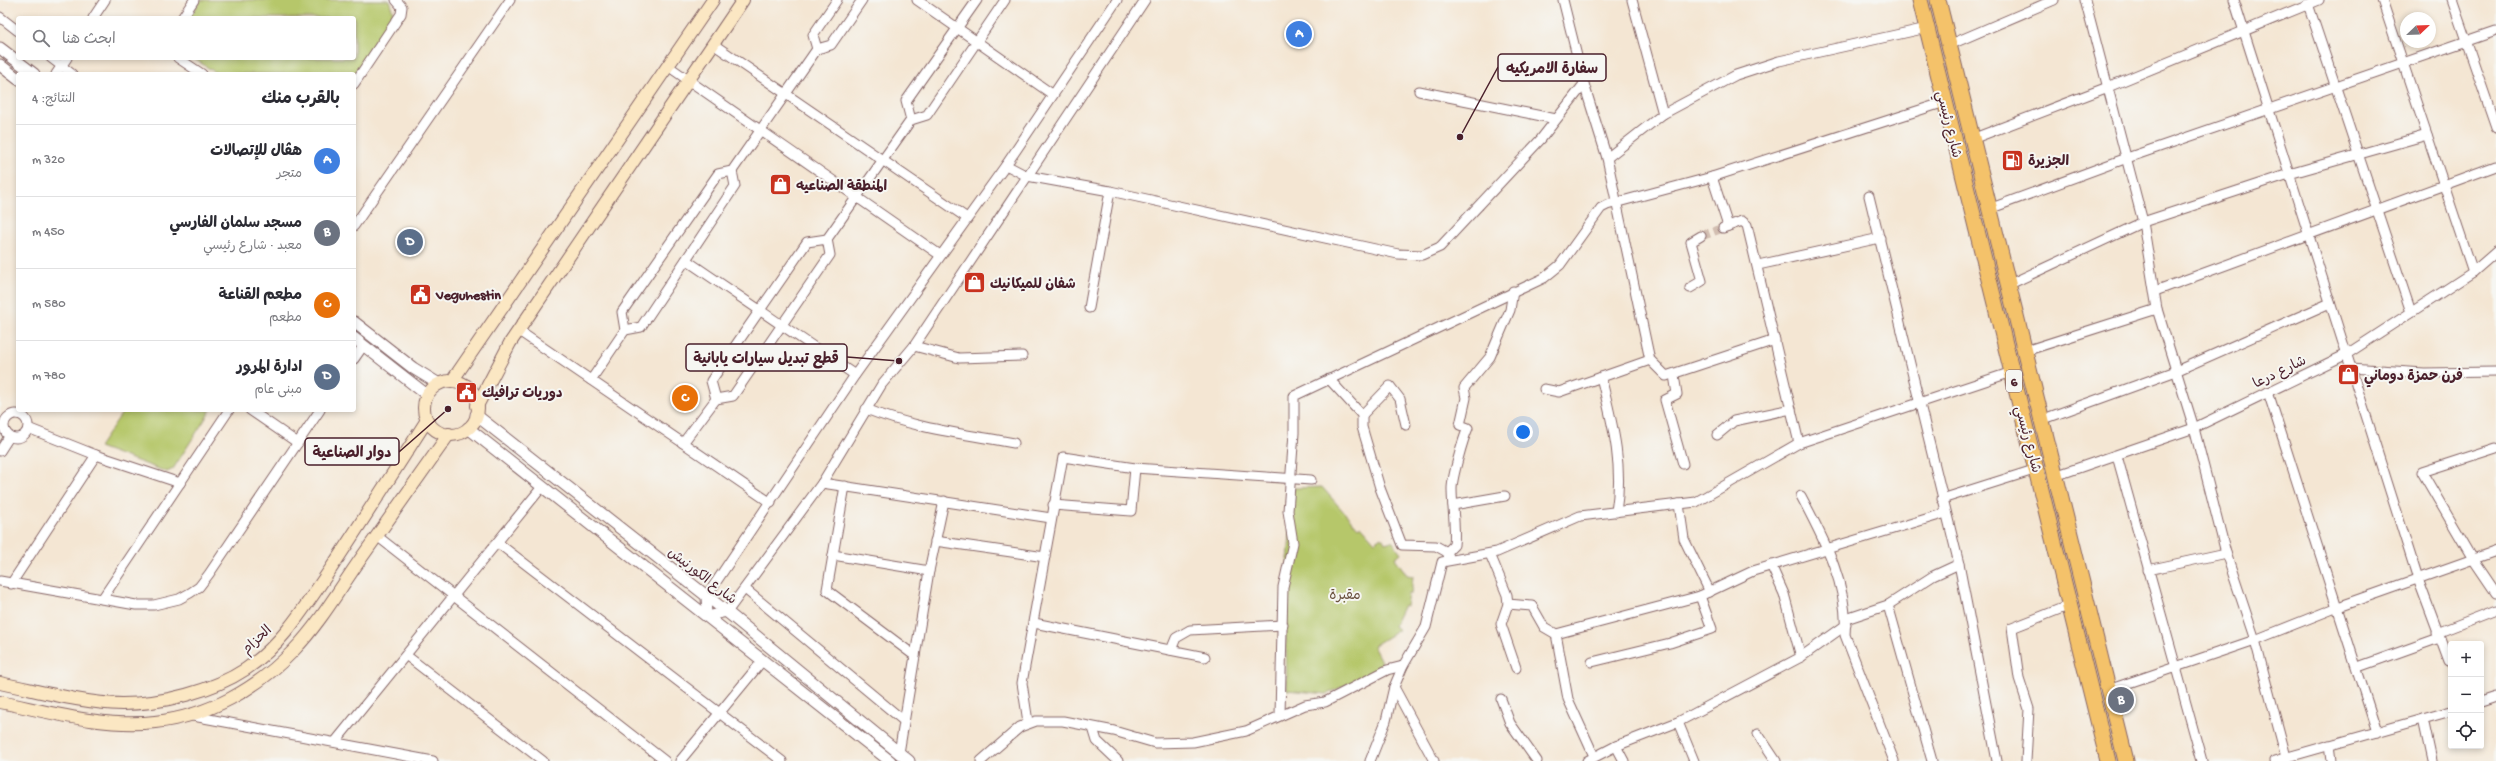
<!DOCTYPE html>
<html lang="ar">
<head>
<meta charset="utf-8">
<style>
	:root { --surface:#fff; --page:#f7f7f7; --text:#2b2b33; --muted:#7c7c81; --line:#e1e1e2; --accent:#0b8043 }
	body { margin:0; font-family:"Gochi Hand","Playpen Sans Arabic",sans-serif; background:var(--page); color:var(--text); direction:rtl }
	.controls { position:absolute; right:12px; bottom:12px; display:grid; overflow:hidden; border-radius:4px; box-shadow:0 2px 6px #0003 }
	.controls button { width:36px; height:36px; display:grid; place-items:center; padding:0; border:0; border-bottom:1px solid var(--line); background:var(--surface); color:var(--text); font:20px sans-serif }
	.compass { position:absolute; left:2400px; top:12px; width:36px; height:36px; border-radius:50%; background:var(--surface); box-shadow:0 2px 6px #0003; rotate:67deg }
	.you { position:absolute; left:1523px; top:432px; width:14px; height:14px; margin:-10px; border:3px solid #fff; border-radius:50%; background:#1a73e8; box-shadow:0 0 0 6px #1a73e833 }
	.badge { display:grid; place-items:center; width:26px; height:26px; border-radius:50%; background:var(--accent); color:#fff; font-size:13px; font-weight:700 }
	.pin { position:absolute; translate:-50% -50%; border:2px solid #fff; box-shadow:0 1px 4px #0006 }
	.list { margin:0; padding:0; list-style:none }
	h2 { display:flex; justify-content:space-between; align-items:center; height:52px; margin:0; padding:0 16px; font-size:17px }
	h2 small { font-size:13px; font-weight:400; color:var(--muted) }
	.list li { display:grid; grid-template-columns:26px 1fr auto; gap:12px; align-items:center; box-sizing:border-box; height:72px; padding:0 16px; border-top:1px solid var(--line) }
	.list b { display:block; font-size:15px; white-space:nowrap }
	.list p { margin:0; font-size:13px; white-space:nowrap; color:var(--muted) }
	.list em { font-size:13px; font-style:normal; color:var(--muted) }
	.icon { flex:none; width:22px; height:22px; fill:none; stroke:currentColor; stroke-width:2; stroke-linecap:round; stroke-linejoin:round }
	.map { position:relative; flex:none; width:2496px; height:761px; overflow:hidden; direction:ltr }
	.search { position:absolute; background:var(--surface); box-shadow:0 2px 6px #0003; left:16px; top:16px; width:340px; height:44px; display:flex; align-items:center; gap:10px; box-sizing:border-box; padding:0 14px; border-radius:4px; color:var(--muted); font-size:15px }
	.panel { position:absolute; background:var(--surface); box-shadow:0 2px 6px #0003; left:16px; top:72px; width:340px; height:340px; border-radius:4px; direction:rtl }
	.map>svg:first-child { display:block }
	.green { fill:#b6c76a; stroke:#80734a }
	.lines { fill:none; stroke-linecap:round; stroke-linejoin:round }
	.minor-tunnel { stroke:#d2beb1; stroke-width:9; stroke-dasharray:9 4.5; stroke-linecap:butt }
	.minor-casing { stroke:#866566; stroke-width:11 }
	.tertiary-casing { stroke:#866566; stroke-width:13 }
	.secondary-casing { stroke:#866566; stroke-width:14 }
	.trunk-casing { stroke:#866566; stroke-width:17 }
	.minor { stroke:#fff; stroke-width:9 }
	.tertiary { stroke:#fff; stroke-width:11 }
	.secondary { stroke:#fbe7c3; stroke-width:12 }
	.trunk { stroke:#f4c26a; stroke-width:15 }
	.labels { text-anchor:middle; stroke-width:4; stroke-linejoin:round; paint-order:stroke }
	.shield { fill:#f6f6f2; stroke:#7e6067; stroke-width:1 }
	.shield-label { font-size:13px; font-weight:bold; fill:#4a1f2b }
	.street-label { font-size:14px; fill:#4a1f2b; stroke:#f6f6f2 }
	.poi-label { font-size:14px; font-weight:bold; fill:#4a1f2b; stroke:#f6f6f2; text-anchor:start }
	.park-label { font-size:14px; fill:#6a513e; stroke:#f6f6f2 }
	.leader { fill:none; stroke:#4a1f2b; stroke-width:1.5 }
	.callout-dot { fill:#4a1f2b; stroke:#f6f6f2; stroke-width:1.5 }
	.callout { fill:#f6f6f2; stroke:#4a1f2b; stroke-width:1.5 }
	.callout-label { font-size:15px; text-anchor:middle; font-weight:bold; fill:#4a1f2b }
</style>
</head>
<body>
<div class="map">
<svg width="2496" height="761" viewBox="0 0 2496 761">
	<rect width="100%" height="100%" fill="#f6f6f2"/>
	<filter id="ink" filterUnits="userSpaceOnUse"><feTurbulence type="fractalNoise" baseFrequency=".025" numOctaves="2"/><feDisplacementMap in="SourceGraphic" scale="8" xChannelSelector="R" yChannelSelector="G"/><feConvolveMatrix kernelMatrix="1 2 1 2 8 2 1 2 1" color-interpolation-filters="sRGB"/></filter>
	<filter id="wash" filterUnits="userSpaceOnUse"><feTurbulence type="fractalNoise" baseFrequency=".012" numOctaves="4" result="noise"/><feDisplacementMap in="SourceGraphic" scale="16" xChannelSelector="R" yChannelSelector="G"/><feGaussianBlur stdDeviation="0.9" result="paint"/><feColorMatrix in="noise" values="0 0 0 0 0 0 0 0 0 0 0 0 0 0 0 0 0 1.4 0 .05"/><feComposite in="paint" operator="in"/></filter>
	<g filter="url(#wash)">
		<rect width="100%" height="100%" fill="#f4e6d3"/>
		<g class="green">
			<path d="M201,0H389L394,15L354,74H218L193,58H354V18H189Z"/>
			<path d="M124,410H211L173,469L167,472L99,447Z"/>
			<path d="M1322,487L1358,528L1361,526L1375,542L1382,537L1385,543L1392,541L1401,553L1395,558L1407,575L1413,576L1411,594H1408L1406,606L1404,605L1394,626L1399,630L1373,646L1384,667L1327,694L1287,690L1285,595L1294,488Z"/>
		</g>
	</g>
	<g filter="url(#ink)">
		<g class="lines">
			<path class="minor-tunnel" d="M1701,236L1723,228"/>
			<defs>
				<g id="minor">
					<path d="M917,0L1052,94"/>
					<path d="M1117,0L1006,165L855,375L706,597L707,616L727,612L822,483L882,384L914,346L1145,0"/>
					<path d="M1563,0L1584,84L1607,158L1650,360L1666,376L1775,340"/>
					<path d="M1632,0L1663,114"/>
					<path d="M2085,0L2143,222L2157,309L2194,428L2226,553L2255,640L2286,757"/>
					<path d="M2234,0L2418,579L2449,662"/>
					<path d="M2382,0L2473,272"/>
					<path d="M2452,0L2496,127"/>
					<path d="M2308,4L2411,312"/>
					<path d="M0,17L18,31"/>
					<path d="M93,18L105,0"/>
					<path d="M182,18L194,0"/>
					<path d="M713,44L967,218"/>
					<path d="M1949,45L2054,0"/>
					<path d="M817,49L813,35L837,0"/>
					<path d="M51,58L72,74"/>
					<path d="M178,58L202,74"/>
					<path d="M668,66L940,255"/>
					<path d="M56,74L67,58"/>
					<path d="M354,84L401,14L402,7L396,0"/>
					<path d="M1419,91L1556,119"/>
					<path d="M911,120L906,101L977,0"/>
					<path d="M1972,139L2108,87L2319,0"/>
					<path d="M1607,158L1663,114L1736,75L1779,61L1927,28"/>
					<path d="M1006,165L1027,176L1110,191L1398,254L1422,255L1440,247L1541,139L1584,84"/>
					<path d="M1712,177L1728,226"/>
					<path d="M1869,196L1959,564L1997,761"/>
					<path d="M1989,209L2127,158L2496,31"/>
					<path d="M354,226L510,0"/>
					<path d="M1723,228L1742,221L1747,225L1799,443"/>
					<path d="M827,239L830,255L733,396L716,399L711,381L807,242Z"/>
					<path d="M827,239L911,120L927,115L1005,0"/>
					<path d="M686,260L855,375"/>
					<path d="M1758,265L1880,238"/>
					<path d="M2008,285L2143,222L2289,174L2427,135"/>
					<path d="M1690,288L1702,281L1691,242L1701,236"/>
					<path d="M2155,291L2496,166"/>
					<path d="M1089,308L1110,191"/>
					<path d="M625,330L641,327L735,186L732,171"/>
					<path d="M519,331L771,503"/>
					<path d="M914,346L959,358L1022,356"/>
					<path d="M2025,351L2157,309"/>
					<path d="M354,359L363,346"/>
					<path d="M2351,368L2424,373L2496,372"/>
					<path d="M1674,375L1677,394L1665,400L1683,464"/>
					<path d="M1601,377C1612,422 1624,465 1616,512"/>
					<path d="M1329,379L1362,415V427L1380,488L1402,545L1436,546L1447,552L1449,557"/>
					<path d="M591,380L625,330L622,312L718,174L732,171L817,49L831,45L862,0"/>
					<path d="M1544,389L1559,392L1650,360"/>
					<path d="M2268,392L2377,732"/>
					<path d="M866,409C913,428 965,434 1014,443"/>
					<path d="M250,410L298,443"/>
					<circle cx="16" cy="426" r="12"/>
					<path d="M1362,415L1390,386L1400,399L1406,425"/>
					<path d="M2041,420L2176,371L2330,303"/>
					<path d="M28,428L96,455L180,483"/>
					<path d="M1717,435L1734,421L1791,409"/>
					<path d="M683,443L716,399"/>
					<path d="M2496,448L2422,472L2473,559L2496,593"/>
					<path d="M0,451L9,437"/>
					<path d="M2117,456L2202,761"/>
					<path d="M2055,476L2194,428L2347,354L2473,272L2496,252"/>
					<path d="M822,483L1051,518"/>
					<path d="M845,486L827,590L915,656"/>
					<path d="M1801,496C1823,538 1849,585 1845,635L1894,761"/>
					<path d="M1942,499L2037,469"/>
					<path d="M1679,504L1684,539L1710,592"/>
					<path d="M1053,505L1131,511L1135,468"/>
					<path d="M1453,505L1505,496"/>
					<path d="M377,536L665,761"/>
					<path d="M935,541L1045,557"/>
					<path d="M498,543L782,761"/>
					<path d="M1447,552L1454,545C1456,526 1452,508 1452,489C1452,478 1463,439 1468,428L1460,425L1466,398L1464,388L1490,357L1510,310L1513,291"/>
					<path d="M1490,554L1507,595L1508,604L1501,624L1516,668"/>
					<path d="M833,555L929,571"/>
					<path d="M1771,565L1784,594L1801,657"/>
					<path d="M2148,570L2226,553"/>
					<path d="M0,581L136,605H154L179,599L190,593L199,587L209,574L320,410"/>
					<path d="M11,584L96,455"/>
					<path d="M745,589L904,721"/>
					<path d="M102,599L229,410"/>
					<path d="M1508,604L1532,606L1544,627L1556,634L1700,596L1753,571L1946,513"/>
					<path d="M1888,605L1932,761"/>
					<path d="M1846,619L1888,605L1933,576L1959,564"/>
					<path d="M1034,623L1205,657"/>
					<path d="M2437,633L2496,610"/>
					<path d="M1556,634L1568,699L1594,756"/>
					<path d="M1171,650L1176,638L1190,630L1283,625"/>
					<path d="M407,656L543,761"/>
					<path d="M1592,662L1670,643L1712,629L1700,596"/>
					<path d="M2358,667L2439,638"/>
					<path d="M1394,687L1434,761"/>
					<path d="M2108,690L2255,640L2338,607L2496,551"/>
					<path d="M1501,699L1510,723L1537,761"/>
					<path d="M2481,702L2496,697"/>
					<path d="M1280,715L1283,587L1293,543L1288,511L1294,433V396L1544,278L1560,265L1601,208L1607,205L1712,177L1945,102"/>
					<path d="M193,716L433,761"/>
					<path d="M2423,719L2432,761"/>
					<path d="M1028,722L1022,683L1063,457L1135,468L1311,480"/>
					<path d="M1678,722L1694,761"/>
					<path d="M1093,728L1097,741L1118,761"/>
					<path d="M1758,734L1776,761"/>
					<path d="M335,742L542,487"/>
					<path d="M2329,745L2331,761"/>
					<path d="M1616,746L1624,761"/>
					<path d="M899,753L929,571L944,501"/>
					<path d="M680,761L763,660"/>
					<path d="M981,761L1020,727L1036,721H1063L1114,731L1155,743L1193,742L1246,731L1305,705L1325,702L1387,670L1403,666"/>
					<path d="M1370,761L1386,721L1394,687L1403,666L1426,627L1442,562L1497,552L1580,516L1696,502L1799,443L2012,372"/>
					<path d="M1587,761L1616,746L1678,722L1801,657L1846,625"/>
					<path d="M2026,761L2029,709L2019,678L2012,628L2070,605"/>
					<path d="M2274,761L2451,711"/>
				</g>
				<g id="tertiary">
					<path d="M0,48L34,74"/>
					<path d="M0,65L18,79"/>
					<path d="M354,322L413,368L439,384"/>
					<path d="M354,338L427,395"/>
					<path d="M476,415L727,612L909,761"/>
					<path d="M468,428L890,761"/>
				</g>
				<g id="secondary">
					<path d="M452,381L713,0"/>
					<circle cx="451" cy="408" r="27"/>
					<path d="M477,406L510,343L743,0"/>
					<path d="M0,683C40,691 82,703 122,704C162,704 213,691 246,669C283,644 306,605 330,570C363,520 395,470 427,420"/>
					<path d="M0,702C50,712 104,728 155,722C209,716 257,689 294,650C320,623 340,588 362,557C391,516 420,475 449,434"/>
				</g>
				<g id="trunk">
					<path d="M1920,0L2108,761"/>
					<path d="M1938,0L2126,761"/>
				</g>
			</defs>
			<use href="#minor" class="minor-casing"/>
			<use href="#tertiary" class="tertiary-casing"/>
			<use href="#secondary" class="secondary-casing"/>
			<use href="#trunk" class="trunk-casing"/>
			<use href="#minor" class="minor"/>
			<use href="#tertiary" class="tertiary"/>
			<use href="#secondary" class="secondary"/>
			<use href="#trunk" class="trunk"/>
		</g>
	</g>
	<defs>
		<symbol id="fuel-square" viewBox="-11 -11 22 22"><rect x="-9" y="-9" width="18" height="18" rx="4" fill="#c8321e" stroke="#f6f6f2"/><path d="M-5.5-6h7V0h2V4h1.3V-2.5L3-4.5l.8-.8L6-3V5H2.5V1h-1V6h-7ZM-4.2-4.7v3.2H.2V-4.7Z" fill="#fff"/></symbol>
		<symbol id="shop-square" viewBox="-11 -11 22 22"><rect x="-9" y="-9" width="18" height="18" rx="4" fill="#c8321e" stroke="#f6f6f2"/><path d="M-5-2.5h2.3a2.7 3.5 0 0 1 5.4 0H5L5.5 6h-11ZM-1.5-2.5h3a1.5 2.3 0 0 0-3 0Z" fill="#fff"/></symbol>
		<symbol id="civic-square" viewBox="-11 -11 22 22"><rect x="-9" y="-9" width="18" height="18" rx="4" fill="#c8321e" stroke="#f6f6f2"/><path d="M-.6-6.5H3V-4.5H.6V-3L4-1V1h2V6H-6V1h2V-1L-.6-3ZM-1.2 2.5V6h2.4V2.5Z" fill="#fff"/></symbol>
	</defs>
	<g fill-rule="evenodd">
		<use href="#fuel-square" x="2000" y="148" width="25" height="25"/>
		<use href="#shop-square" x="768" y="172" width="25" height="25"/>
		<use href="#shop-square" x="962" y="270" width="25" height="25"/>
		<use href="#civic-square" x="408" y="282" width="25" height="25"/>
		<use href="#shop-square" x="2336" y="362" width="25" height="25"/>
		<use href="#civic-square" x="454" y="380" width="25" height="25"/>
	</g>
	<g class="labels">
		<rect class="shield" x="2006" y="370" width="16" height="22" rx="3"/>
		<g class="shield-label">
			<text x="2014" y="386">6</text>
		</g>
		<g class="street-label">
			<text transform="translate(1950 124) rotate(76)" y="5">شارع رئيسي</text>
			<text transform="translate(2279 371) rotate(-26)" y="5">شارع درعا</text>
			<text transform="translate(2029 439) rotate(75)" y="5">شارع رئيسي</text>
			<text transform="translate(703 575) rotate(38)" y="5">شارع الكورنيش</text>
			<text transform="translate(256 639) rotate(-43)" y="5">الحزام</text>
		</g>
		<g class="poi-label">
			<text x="2028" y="165">الجزيرة</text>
			<text x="796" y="190">المنطقة الصناعيه</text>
			<text x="990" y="288">شفان للميكانيك</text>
			<text x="436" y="299">Veguhestin</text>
			<text x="2364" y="380">فرن حمزة دوماني</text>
			<text x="482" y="397">دوريات ترافيك</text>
		</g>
		<g class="park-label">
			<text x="1345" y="599">مقبرة</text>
		</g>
	</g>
	<path class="leader" d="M1460 137L1498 67M899 361L847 357M448 409L399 452"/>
	<g class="callout-dot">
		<circle cx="1460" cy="137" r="4"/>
		<circle cx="899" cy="361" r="4"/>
		<circle cx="448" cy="409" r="4"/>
	</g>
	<g class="callout">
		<rect x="1498" y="54" width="108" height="27" rx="4"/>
		<rect x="686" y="344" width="161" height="27" rx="4"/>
		<rect x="305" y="438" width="94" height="27" rx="4"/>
	</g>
	<g class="callout-label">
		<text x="1552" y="73">سفارة الامريكيه</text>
		<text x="766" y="363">قطع تبديل سيارات يابانية</text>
		<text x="352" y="457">دوار الصناعية</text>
	</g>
</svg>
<div class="controls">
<button>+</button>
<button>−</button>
<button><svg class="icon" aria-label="locate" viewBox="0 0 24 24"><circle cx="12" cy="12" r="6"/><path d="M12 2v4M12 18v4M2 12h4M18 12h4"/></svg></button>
</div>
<svg class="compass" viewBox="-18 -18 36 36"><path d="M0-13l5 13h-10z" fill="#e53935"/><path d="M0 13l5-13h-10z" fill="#7c7c81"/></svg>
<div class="you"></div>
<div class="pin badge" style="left:1299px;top:34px;background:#3f7fe0">A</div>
<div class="pin badge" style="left:2121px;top:700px;background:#6b7280">B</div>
<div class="pin badge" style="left:685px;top:398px;background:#e8710a">C</div>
<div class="pin badge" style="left:410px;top:242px;background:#5c6f8a">D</div>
<div class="search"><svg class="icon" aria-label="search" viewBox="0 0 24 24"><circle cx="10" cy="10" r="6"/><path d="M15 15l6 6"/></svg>ابحث هنا</div>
<section class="panel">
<h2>بالقرب منك<small>النتائج: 4</small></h2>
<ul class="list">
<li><span class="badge" style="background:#3f7fe0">A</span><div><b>هڤال للإتصالات</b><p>متجر</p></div><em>320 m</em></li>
<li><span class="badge" style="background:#6b7280">B</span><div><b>مسجد سلمان الفارسي</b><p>معبد · شارع رئيسي</p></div><em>450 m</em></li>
<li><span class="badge" style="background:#e8710a">C</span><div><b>مطعم القناعة</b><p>مطعم</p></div><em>580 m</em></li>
<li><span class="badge" style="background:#5c6f8a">D</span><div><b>ادارة المرور</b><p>مبنى عام</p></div><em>780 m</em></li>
</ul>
</section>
</div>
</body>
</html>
